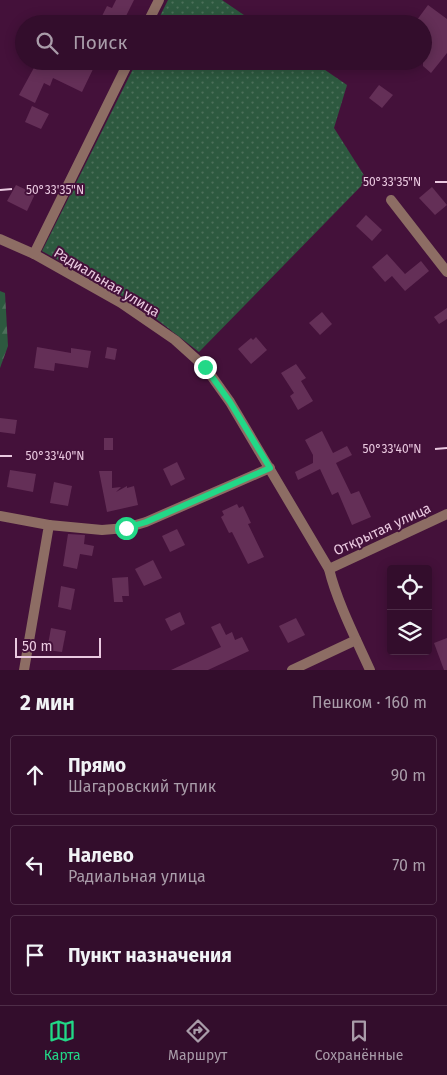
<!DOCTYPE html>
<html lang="ru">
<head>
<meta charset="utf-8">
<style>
	:root { --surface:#330d2c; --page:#3b1634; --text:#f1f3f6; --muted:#a99ca9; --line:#4e2d48; --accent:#22d887 }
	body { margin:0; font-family:"Fira Sans",sans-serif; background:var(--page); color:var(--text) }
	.controls { position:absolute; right:15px; bottom:15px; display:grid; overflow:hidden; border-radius:5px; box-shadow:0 2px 12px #0003 }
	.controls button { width:45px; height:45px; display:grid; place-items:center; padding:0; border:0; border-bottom:1px solid var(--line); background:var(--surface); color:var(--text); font:25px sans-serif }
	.scale { position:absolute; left:15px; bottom:12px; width:86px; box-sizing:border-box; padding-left:5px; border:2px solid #eac9e0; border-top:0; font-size:14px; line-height:18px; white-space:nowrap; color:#eac9e0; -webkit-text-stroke:4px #44113a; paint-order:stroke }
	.stop { position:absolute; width:15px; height:15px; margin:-11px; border:4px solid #22d887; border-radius:50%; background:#fff }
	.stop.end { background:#22d887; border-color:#fff; box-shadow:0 1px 5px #0008 }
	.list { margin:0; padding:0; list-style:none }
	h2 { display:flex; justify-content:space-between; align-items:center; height:65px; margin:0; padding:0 20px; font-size:21px }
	h2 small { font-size:16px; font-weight:400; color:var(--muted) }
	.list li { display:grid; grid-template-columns:32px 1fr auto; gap:15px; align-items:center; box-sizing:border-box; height:80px; margin:0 10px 10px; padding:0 10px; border:1px solid var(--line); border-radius:5px }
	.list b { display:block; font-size:19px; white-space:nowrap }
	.list p { margin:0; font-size:16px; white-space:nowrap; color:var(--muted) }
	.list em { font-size:16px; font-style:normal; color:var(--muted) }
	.icon { flex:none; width:28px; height:28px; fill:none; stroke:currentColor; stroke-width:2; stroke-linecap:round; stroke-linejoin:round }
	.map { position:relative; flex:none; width:447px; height:670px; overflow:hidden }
	.search { position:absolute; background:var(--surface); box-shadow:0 2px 12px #0003; left:15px; right:15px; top:15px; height:55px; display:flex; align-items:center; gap:12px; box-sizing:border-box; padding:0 18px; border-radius:28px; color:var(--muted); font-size:19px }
	.sheet { height:335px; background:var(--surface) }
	nav { display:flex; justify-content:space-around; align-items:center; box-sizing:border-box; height:70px; border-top:1px solid var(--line); background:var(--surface); font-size:14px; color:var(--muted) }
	nav a { display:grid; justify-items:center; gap:2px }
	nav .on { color:var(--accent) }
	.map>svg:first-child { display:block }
	.grass { fill:url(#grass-dots) }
	.forest { fill:url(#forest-firs) }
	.building { fill:#642f57 }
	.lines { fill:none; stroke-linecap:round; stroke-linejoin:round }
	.minor { stroke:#8d6d64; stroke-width:10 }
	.route { stroke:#22d887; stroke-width:6 }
	.ticks { fill:none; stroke:#eac9e0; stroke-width:2 }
	.labels { text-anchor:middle; stroke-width:4; stroke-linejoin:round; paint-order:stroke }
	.street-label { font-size:14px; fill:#eac9e0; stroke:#44113a }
	.ticks-label { font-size:12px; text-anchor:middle; fill:#eac9e0; stroke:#44113a; stroke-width:4; stroke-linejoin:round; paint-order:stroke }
</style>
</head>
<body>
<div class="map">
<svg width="447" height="670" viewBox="0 0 447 670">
	<defs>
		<pattern id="grass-dots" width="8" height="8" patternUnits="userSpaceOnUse" patternTransform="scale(1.25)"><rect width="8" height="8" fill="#2d593f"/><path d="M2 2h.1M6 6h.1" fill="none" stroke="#4c705a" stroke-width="1.8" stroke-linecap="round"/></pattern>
		<pattern id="forest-firs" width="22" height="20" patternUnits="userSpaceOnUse" patternTransform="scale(1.25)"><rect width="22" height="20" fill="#2d593f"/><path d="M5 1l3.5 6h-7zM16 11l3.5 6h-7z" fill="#4c705a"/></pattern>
	</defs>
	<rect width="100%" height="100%" fill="#44113a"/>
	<g class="grass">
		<path d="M168,0H222L257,24H156Z"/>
		<path d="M137,61H312L347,85L334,128L367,180L199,352L138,305L42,251Z"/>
	</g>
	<path class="forest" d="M0,291L5,293L8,346L0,368Z"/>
	<g class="building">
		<path d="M116,0H134L122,24H117L102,16L107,6L112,8Z"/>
		<path d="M428,5L447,19V53L431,73L423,66V24H414Z"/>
		<path d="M44,61H51L69,70L73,61H87L95,65L82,92L53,78L50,86L44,83L35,103L19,95L36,64L41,66Z"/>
		<path d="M379,85L393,95L382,108L369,98Z"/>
		<path d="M32,106L49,114L41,129L25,122Z"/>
		<path d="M16,185L35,194L27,211L7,201Z"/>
		<path d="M432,187L447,205L435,215L419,198Z"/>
		<path d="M366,215L382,230L372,241L356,226Z"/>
		<path d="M387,254L405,274L421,261L429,271L405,291L392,276L385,282L372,267Z"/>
		<path d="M447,308V319L439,324L434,317Z"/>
		<path d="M322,312L332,324L320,335L309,323Z"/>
		<path d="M256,337L267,350L251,364L238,349L251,338L253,340Z"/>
		<path d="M37,347L71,353V348L91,351L88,368L55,363L54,371L34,368Z"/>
		<path d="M107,347L117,349L115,360L105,358Z"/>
		<path d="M296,364L306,378L301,381L313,401L298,410L290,396L294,393L281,373Z"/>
		<path d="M0,418L17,420L15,434L0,432Z"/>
		<path d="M322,431L333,453L347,446L352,455L336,463L351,494L359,491L371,517L352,525L338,492L332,495L320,469L298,480L295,472L313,463V455L305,440Z"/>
		<rect x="104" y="438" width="9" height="12"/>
		<path d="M177,462L185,479L171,486L163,469Z"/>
		<path d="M10,470L36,474L33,492L7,487Z"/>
		<path d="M99,471H112V488L121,487L116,492L127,486V488L134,486L138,505L107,512Z"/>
		<path d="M54,482L72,486L68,506L50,503Z"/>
		<path d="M237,504L239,508L243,506L251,523L248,524L264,557L248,564L232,532L229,533L221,517L224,515L222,511Z"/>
		<path d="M177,529L185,545L170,552L162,536Z"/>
		<path d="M68,534L85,535L84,544L94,546L92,556L80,554L77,569L63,566Z"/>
		<path d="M153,560L162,578L144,586L135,569Z"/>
		<path d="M128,577L129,596H122L123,602H114L112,578Z"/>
		<path d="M61,586L75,589L71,610L58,607Z"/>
		<path d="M180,612L185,624L171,631L165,619Z"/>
		<path d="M296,618L305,635L288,643L279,626Z"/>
		<path d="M220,623L226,635L232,632L235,640L242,637L249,651L208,670H171L221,647L211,627Z"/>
		<path d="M51,628L66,631L62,652L47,650Z"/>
		<path d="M447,638V670H444L434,643Z"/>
	</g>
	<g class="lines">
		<g class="minor">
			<path d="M147,24L159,0"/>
			<path d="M391,200L447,272"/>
			<path d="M0,239L34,254L121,303L175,340L205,367L230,402L329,569C337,602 356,639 370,670"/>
			<path d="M34,254L129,61"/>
			<path d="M0,516L49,525L24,670"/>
			<path d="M49,525L102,530L126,528L146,522L270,468"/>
			<path d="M329,569L447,514"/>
			<path d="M292,670L356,640"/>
		</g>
	</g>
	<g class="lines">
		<path class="route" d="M126,528L146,522L270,468L230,402L205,367"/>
	</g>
	<path class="ticks" d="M435,182H447M0,190L12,189M435,449L447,448M0,456H12"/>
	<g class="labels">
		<g class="street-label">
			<text transform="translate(107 282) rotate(31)" y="5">Радиальная улица</text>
			<text transform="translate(382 529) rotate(-25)" y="5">Открытая улица</text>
		</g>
	</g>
	<g class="ticks-label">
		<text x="392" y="186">50°33'35"N</text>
		<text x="55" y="194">50°33'35"N</text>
		<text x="392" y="453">50°33'40"N</text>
		<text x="55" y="460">50°33'40"N</text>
	</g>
</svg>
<div class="controls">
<button><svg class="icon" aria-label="locate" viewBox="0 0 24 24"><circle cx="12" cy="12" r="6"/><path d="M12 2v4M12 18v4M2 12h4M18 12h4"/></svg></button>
<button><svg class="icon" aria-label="layers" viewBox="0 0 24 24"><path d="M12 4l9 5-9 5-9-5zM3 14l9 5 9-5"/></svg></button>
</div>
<div class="scale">50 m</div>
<div class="stop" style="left:126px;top:528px"></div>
<div class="stop end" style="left:205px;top:367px"></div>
<div class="search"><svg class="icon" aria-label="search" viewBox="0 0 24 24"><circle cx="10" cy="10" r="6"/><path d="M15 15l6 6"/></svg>Поиск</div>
</div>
<section class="sheet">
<h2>2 мин<small>Пешком · 160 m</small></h2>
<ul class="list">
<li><svg class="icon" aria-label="ahead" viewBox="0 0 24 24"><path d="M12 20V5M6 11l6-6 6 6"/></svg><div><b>Прямо</b><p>Шагаровский тупик</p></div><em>90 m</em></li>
<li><svg class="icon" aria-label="left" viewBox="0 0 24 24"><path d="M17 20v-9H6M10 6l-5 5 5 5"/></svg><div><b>Налево</b><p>Радиальная улица</p></div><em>70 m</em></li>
<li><svg class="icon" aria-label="arrive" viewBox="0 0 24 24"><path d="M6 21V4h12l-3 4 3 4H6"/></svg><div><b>Пункт назначения</b></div></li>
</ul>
</section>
<nav>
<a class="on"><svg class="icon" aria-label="map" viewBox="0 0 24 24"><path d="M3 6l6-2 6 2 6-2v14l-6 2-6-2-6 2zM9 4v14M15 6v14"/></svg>Карта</a>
<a><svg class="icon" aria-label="directions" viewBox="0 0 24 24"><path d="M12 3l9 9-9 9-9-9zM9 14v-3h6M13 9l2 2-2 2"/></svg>Маршрут</a>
<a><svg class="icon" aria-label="saved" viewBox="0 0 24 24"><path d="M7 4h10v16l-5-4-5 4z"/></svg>Сохранённые</a>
</nav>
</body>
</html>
